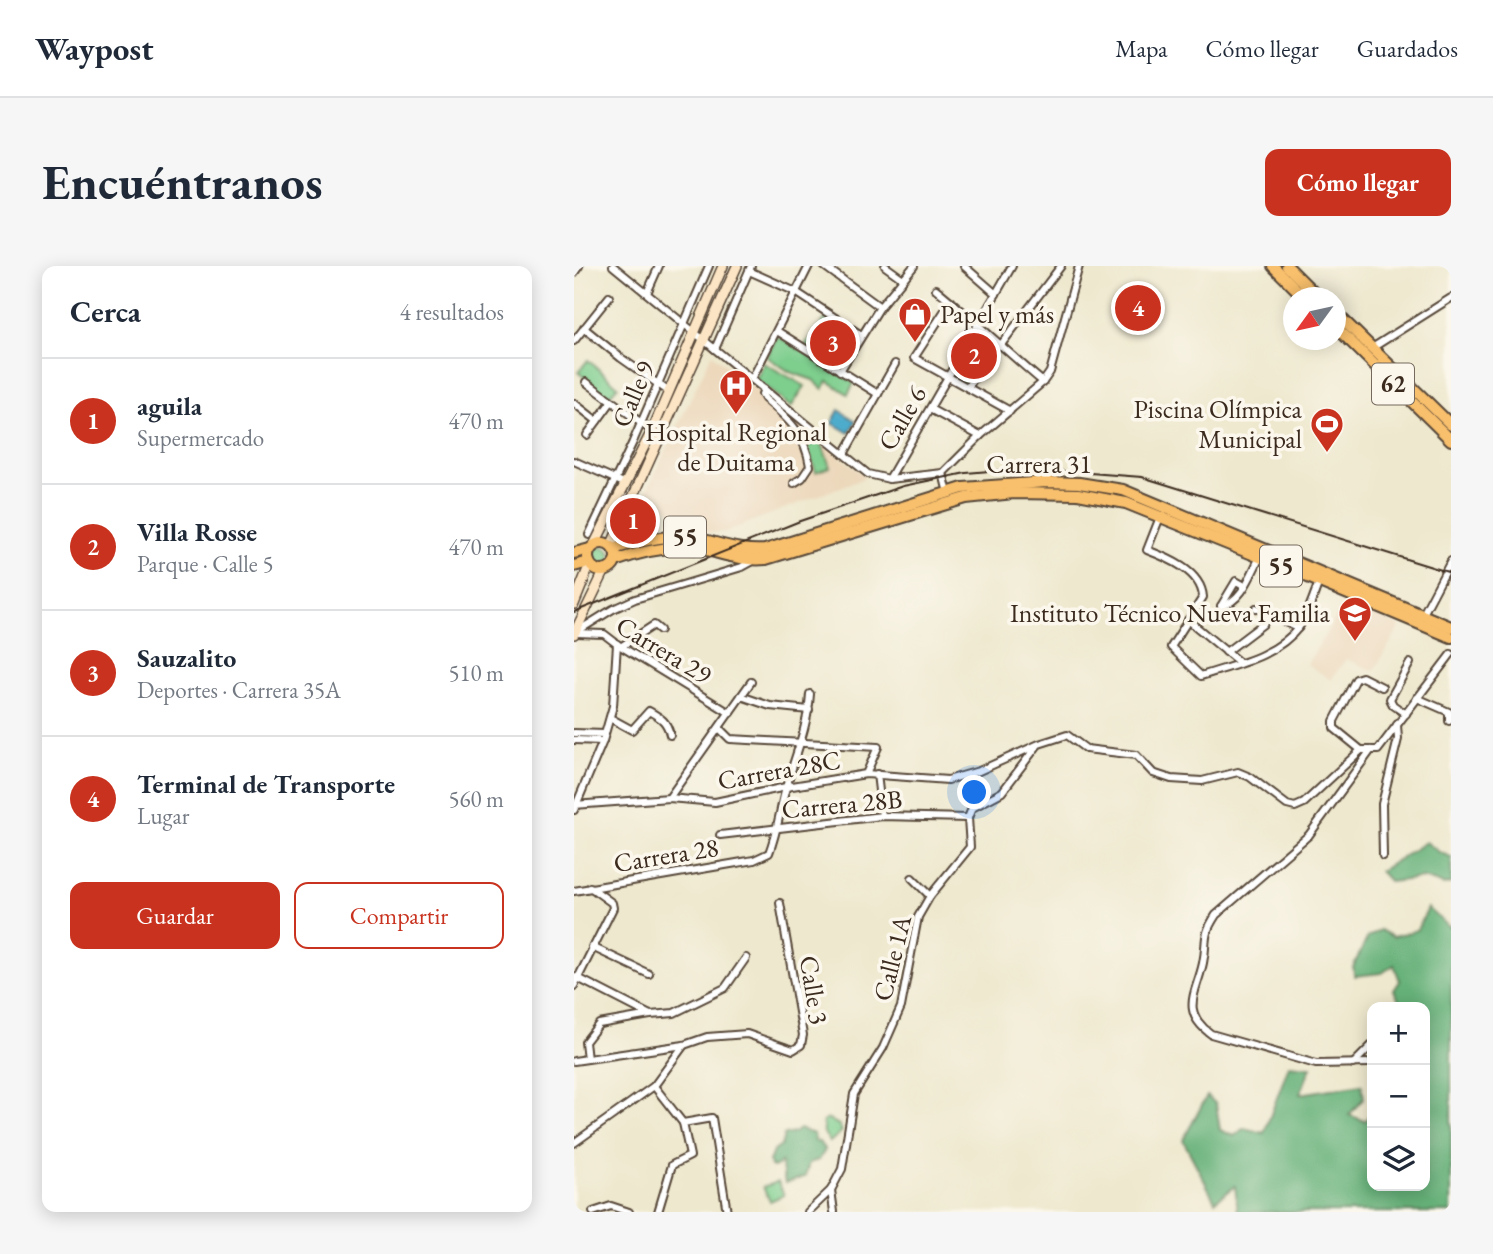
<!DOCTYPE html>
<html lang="es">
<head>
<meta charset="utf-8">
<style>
	:root { --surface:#fff; --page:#f6f6f7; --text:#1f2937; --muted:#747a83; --line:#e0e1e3; --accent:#c8321e }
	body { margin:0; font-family:"EB Garamond",serif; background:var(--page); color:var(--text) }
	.controls { position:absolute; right:21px; bottom:21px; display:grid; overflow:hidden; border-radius:14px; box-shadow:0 4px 18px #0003 }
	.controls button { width:63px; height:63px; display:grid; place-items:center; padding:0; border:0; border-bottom:2px solid var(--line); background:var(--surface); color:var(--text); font:35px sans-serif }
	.compass { position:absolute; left:709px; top:21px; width:63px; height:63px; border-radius:50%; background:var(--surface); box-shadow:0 4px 18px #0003; rotate:237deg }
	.you { position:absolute; left:401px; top:527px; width:24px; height:24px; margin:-18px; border:5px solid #fff; border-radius:50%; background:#1a73e8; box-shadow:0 0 0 10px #1a73e833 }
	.badge { display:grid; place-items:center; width:46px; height:46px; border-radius:50%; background:var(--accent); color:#fff; font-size:23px; font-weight:700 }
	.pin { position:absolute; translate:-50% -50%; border:4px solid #fff; box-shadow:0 2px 7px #0006 }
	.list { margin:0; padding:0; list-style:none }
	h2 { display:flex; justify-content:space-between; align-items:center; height:91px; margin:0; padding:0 28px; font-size:30px }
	h2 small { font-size:23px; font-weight:400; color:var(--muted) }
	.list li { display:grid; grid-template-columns:46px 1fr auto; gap:21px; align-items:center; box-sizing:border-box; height:126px; padding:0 28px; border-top:2px solid var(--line) }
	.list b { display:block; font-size:26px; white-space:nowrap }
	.list p { margin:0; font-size:23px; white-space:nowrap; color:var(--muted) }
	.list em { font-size:23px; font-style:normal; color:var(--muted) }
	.actions { display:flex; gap:14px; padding:21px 28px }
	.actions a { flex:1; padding:16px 0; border:2px solid var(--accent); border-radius:14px; text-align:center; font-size:24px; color:var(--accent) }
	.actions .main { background:var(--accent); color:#fff }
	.icon { flex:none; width:38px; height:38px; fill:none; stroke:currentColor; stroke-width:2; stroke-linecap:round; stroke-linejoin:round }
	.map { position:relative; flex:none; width:877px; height:946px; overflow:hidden; border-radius:14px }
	header { display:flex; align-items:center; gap:42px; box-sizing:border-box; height:98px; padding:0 35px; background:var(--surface); border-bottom:2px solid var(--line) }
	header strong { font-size:33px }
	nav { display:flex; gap:38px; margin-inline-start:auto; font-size:24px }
	.intro { display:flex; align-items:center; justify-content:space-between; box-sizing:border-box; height:168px; padding:0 42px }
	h1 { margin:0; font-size:49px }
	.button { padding:18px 32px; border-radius:14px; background:var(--accent); color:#fff; font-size:24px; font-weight:700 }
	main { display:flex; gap:42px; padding:0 42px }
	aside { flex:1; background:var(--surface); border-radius:14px; box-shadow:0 4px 18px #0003 }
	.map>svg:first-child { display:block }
	.built { fill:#ecd7ba }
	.green { fill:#7ece8e; stroke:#5c7c56; stroke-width:2 }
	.forest { fill:#66b179; stroke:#506e4c; stroke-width:2 }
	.water { fill:#4daccc; stroke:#446b75; stroke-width:2 }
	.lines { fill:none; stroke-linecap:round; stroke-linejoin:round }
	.minor-casing { stroke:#564638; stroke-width:10 }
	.secondary-casing { stroke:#564638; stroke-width:12 }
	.trunk-casing { stroke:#564638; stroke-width:14 }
	.minor { stroke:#fff; stroke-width:6 }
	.secondary { stroke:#fce5c4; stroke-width:9 }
	.trunk { stroke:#f8bf6c; stroke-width:10 }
	.rail { stroke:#3b2a1e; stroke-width:2 }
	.labels { text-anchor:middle; stroke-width:7; stroke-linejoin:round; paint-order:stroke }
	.shield { fill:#fbf7ec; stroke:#75685c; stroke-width:2 }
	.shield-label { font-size:24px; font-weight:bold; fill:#3b2a1e }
	.poi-label { font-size:26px; fill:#3b2a1e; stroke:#fbf7ec; text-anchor:end }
	.street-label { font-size:26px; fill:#3b2a1e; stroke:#fbf7ec }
</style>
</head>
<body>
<header>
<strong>Waypost</strong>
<nav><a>Mapa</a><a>Cómo llegar</a><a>Guardados</a></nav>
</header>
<div class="intro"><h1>Encuéntranos</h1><a class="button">Cómo llegar</a></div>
<main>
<aside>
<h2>Cerca<small>4 resultados</small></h2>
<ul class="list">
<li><span class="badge">1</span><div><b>aguila</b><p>Supermercado</p></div><em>470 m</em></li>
<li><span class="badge">2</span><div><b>Villa Rosse</b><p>Parque · Calle 5</p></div><em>470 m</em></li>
<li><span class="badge">3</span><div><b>Sauzalito</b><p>Deportes · Carrera 35A</p></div><em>510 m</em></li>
<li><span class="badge">4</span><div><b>Terminal de Transporte</b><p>Lugar</p></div><em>560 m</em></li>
</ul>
<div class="actions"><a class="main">Guardar</a><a>Compartir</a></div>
</aside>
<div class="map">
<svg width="877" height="946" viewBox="0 0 877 946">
	<rect width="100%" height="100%" fill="#fbf7ec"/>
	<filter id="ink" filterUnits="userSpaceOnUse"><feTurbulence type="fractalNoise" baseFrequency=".0143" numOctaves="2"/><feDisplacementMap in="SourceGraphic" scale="14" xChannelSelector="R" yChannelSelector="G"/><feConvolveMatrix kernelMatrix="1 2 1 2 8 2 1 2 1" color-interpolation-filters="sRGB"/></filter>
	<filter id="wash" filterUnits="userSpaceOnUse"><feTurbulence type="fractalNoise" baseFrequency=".00686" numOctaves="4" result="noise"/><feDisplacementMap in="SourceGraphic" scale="28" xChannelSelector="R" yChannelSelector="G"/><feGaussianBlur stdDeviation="1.57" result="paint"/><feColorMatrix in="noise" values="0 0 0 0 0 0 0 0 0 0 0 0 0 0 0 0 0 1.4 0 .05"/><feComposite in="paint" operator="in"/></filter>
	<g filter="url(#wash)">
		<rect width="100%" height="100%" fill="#eee8ce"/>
		<g class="built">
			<path d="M138,88L292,211L151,266L122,267L81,231L72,226Z"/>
			<path d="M771,336L826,360L800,405L772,393L757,414L733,398Z"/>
		</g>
		<g class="green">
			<path d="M252,52L282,71L265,100L231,79Z"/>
			<path d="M405,67L416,79L393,119L380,111Z"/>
			<path d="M203,70L280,117L274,128L254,115L249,123L239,114L216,106L193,91Z"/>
			<path d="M14,94L44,120L34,131L4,106Z"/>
			<path d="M190,97L231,120L217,141L182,113Z"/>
			<path d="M247,175L256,201L242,206L233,180Z"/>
			<circle cx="28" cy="290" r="9"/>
			<path d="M254,853L265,859L268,865L256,876L250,867L249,856Z"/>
			<path d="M204,916L210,929L196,935L189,921Z"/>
		</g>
		<g class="forest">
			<path d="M852,576L865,586L877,591V617L870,619L849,612L816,616L806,605Z"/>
			<path d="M854,642L875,661L877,659V946H664L661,920L641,935L609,874L633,830L642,838L646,864L660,870L670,862L690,867L715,799L737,801L726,828L788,818L790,832L775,849L791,855L798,846V920H851V741H828L820,724L826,715L820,699L808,707L781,710L779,701L794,671L806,664L819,671L843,664Z"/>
			<path d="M225,863L240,868L241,875L245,876L251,884L245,894L235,897L231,911L211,917L207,896L202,901H197L195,895L199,886L207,880L210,869L220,867Z"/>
		</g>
		<path class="water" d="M265,144L282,155L275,167L258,157Z"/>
	</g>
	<g filter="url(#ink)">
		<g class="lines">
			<defs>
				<g id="minor">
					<path d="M39,0L294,208L315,213L369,207"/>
					<path d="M250,0L306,41"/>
					<path d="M311,0L329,13"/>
					<path d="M390,0L422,28"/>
					<path d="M175,5L222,26L287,69"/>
					<path d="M0,7L5,0"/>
					<path d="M362,23C399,53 433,86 469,116"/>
					<path d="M73,27L85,0"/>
					<path d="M377,35L340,92L436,145"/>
					<path d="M10,62L47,92L94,125"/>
					<path d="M203,65L304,128"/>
					<path d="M0,75L35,31"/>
					<path d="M426,80L487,0"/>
					<path d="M798,82L877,32"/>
					<path d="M141,83L177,0"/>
					<path d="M266,105L306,41L340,0"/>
					<path d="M178,113L235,0"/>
					<path d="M12,116L78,165"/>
					<path d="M394,122L421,76"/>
					<path d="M190,123L188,128L191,133C215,153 231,168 236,200L228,212L220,217"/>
					<path d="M0,137L23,155"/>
					<path d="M356,143L406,170"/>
					<path d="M13,169L37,136"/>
					<path d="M270,188L321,98"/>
					<path d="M0,195L52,218"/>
					<path d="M369,207L406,170L469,116L476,106L505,0"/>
					<path d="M369,207L374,227"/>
					<path d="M315,213L438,0"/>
					<path d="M586,251L573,284C594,292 627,305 629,331L597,381L627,410C660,399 702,391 725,361C734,349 739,331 745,316"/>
					<path d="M15,269L58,178L135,0"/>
					<path d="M647,340C668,336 677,308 686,291"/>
					<path d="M647,340L662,315L671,320"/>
					<path d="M682,342L724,362"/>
					<path d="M847,352L877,295"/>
					<path d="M614,354L666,397"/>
					<path d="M2,366L39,343L61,333L168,301L179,295"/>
					<path d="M2,367L30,368L43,378L156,447"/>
					<path d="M48,380L80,359L86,364"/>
					<path d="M652,386L689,358L696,349"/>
					<path d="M167,430L196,440L235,444"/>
					<path d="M843,432L875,446V455"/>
					<path d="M832,448L819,439L816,433L836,397"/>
					<path d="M36,452L58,464L75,445C87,452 93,455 96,469"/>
					<path d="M146,463L156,473L304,481L292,508"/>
					<path d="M0,467L31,468"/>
					<path d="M0,474L29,475"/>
					<path d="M787,484L760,462V455L782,413L788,411L808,421"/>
					<path d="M797,484L735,569L642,649C627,672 634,673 629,697C623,726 605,745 637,768L742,798L798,797"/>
					<path d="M303,508L308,550"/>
					<path d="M95,532L177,416"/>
					<path d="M0,539L95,532L141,536L212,521L292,508L374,514L405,505L465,478L493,469L512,483L562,489L579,507L597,513L628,515L664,506L676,511L713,539L721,541L730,537L787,484H804L877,388"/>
					<path d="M0,544L29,475L39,440L43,378"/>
					<path d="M146,569L308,550L394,552"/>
					<path d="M809,590L808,538L824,473L823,459"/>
					<path d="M338,612L356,630"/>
					<path d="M0,625L180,594L195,587C204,564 206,542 213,518C222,488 234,459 236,428"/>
					<path d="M18,681L75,708"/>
					<path d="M0,710L76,749"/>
					<path d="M0,720L39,642L38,637L16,621"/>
					<path d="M13,793L11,776L25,758L76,749L100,747L151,722L172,692"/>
					<path d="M0,795L110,779L133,771L173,768L219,784L227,779L229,769L206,637"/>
					<path d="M779,798L798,779"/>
					<path d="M80,820L109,857L116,890L98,899L84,946"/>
					<path d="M109,857L138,852L153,946"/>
					<path d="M0,877L80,820L110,779"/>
					<path d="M257,924L260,946"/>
					<path d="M19,946L37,940L55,946"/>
					<path d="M234,946L257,924L268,903L280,828L309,782L327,741L344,651L356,630L396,581L394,552L398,542L428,526L463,480"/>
				</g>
				<g id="secondary">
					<path d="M20,279L78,165L149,0"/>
					<path d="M37,280L163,0"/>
					<path d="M0,338L16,298"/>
					<path d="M0,368L31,304"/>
				</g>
				<g id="trunk">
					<path d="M699,0L731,32"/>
					<path d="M713,0L745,32"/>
					<path d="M762,47L877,159"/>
					<path d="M762,61L877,174"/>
					<circle cx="28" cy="291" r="14"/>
					<path d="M39,283C65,276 93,267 121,272C145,277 166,286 191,284L389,222L472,216L505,217L549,224L877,361"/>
					<path d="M0,287L16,283"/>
					<path d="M41,295C70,284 101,278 132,284C153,289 170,295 192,293L392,232L440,227L504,228L552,237L686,291L877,371"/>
					<path d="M0,300L15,296"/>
				</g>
			</defs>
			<use href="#minor" class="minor-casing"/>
			<use href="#secondary" class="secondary-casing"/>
			<use href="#trunk" class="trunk-casing"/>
			<use href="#minor" class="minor"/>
			<use href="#secondary" class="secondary"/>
			<use href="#trunk" class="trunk"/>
			<path class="rail" d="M0,346L226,255L329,220L392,207L451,202L568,211L877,307"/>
		</g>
	</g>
	<defs>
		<symbol id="shop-pin" viewBox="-11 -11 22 30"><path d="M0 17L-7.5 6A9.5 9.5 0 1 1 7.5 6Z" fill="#c8321e" stroke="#fbf7ec"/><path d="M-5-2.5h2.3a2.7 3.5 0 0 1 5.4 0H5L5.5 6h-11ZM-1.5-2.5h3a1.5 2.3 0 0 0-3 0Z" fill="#fff"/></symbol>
		<symbol id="hospital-pin" viewBox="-11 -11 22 30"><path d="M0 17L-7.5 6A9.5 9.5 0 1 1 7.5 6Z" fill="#c8321e" stroke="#fbf7ec"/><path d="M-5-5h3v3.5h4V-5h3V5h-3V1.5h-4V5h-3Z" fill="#fff"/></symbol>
		<symbol id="stadium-pin" viewBox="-11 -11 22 30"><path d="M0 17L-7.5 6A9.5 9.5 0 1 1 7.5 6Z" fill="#c8321e" stroke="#fbf7ec"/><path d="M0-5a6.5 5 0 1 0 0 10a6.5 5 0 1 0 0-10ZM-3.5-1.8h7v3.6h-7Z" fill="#fff"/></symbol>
		<symbol id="school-pin" viewBox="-11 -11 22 30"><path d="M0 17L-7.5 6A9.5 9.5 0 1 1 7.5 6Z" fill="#c8321e" stroke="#fbf7ec"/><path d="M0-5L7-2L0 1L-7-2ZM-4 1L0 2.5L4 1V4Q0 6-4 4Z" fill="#fff"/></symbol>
	</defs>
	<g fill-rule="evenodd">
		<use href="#shop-pin" x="322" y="29" width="38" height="52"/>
		<use href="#hospital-pin" x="143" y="101" width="38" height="52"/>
		<use href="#stadium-pin" x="734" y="139" width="38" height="52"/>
		<use href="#school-pin" x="762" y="328" width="38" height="52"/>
	</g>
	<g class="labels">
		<g class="shield">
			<rect x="798" y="97.5" width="42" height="41" rx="5"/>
			<rect x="90" y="250.5" width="42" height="41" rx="5"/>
			<rect x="686" y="279.5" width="42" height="41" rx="5"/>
		</g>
		<g class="shield-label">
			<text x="819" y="126">62</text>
			<text x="111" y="279">55</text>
			<text x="707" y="308">55</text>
		</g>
		<g class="poi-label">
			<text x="366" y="57" text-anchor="start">Papel y más</text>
			<text x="728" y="152">Piscina Olímpica<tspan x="728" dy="30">Municipal</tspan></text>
			<text x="162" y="175" text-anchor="middle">Hospital Regional<tspan x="162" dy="30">de Duitama</tspan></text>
			<text x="756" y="356">Instituto Técnico Nueva Familia</text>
		</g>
		<g class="street-label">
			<text transform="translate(59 128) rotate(-67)" y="9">Calle 9</text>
			<text transform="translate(328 152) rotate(-60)" y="9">Calle 6</text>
			<text x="465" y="207">Carrera 31</text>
			<text transform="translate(90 384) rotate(31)" y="9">Carrera 29</text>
			<text transform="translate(205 504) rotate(-10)" y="9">Carrera 28C</text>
			<text transform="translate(268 538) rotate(-5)" y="9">Carrera 28B</text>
			<text transform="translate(92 589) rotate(-9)" y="9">Carrera 28</text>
			<text transform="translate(318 692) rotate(-76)" y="9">Calle 1A</text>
			<text transform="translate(240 724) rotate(81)" y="9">Calle 3</text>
		</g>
	</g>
</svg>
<div class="controls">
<button>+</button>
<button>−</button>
<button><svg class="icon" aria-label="layers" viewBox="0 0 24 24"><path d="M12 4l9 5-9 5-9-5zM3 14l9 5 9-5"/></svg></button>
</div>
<svg class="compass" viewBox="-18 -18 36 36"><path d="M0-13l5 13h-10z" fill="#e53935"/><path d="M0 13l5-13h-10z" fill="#747a83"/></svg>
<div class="you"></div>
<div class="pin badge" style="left:59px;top:255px">1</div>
<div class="pin badge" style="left:400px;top:90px">2</div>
<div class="pin badge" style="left:259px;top:77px">3</div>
<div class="pin badge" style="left:564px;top:42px">4</div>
</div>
</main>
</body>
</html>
